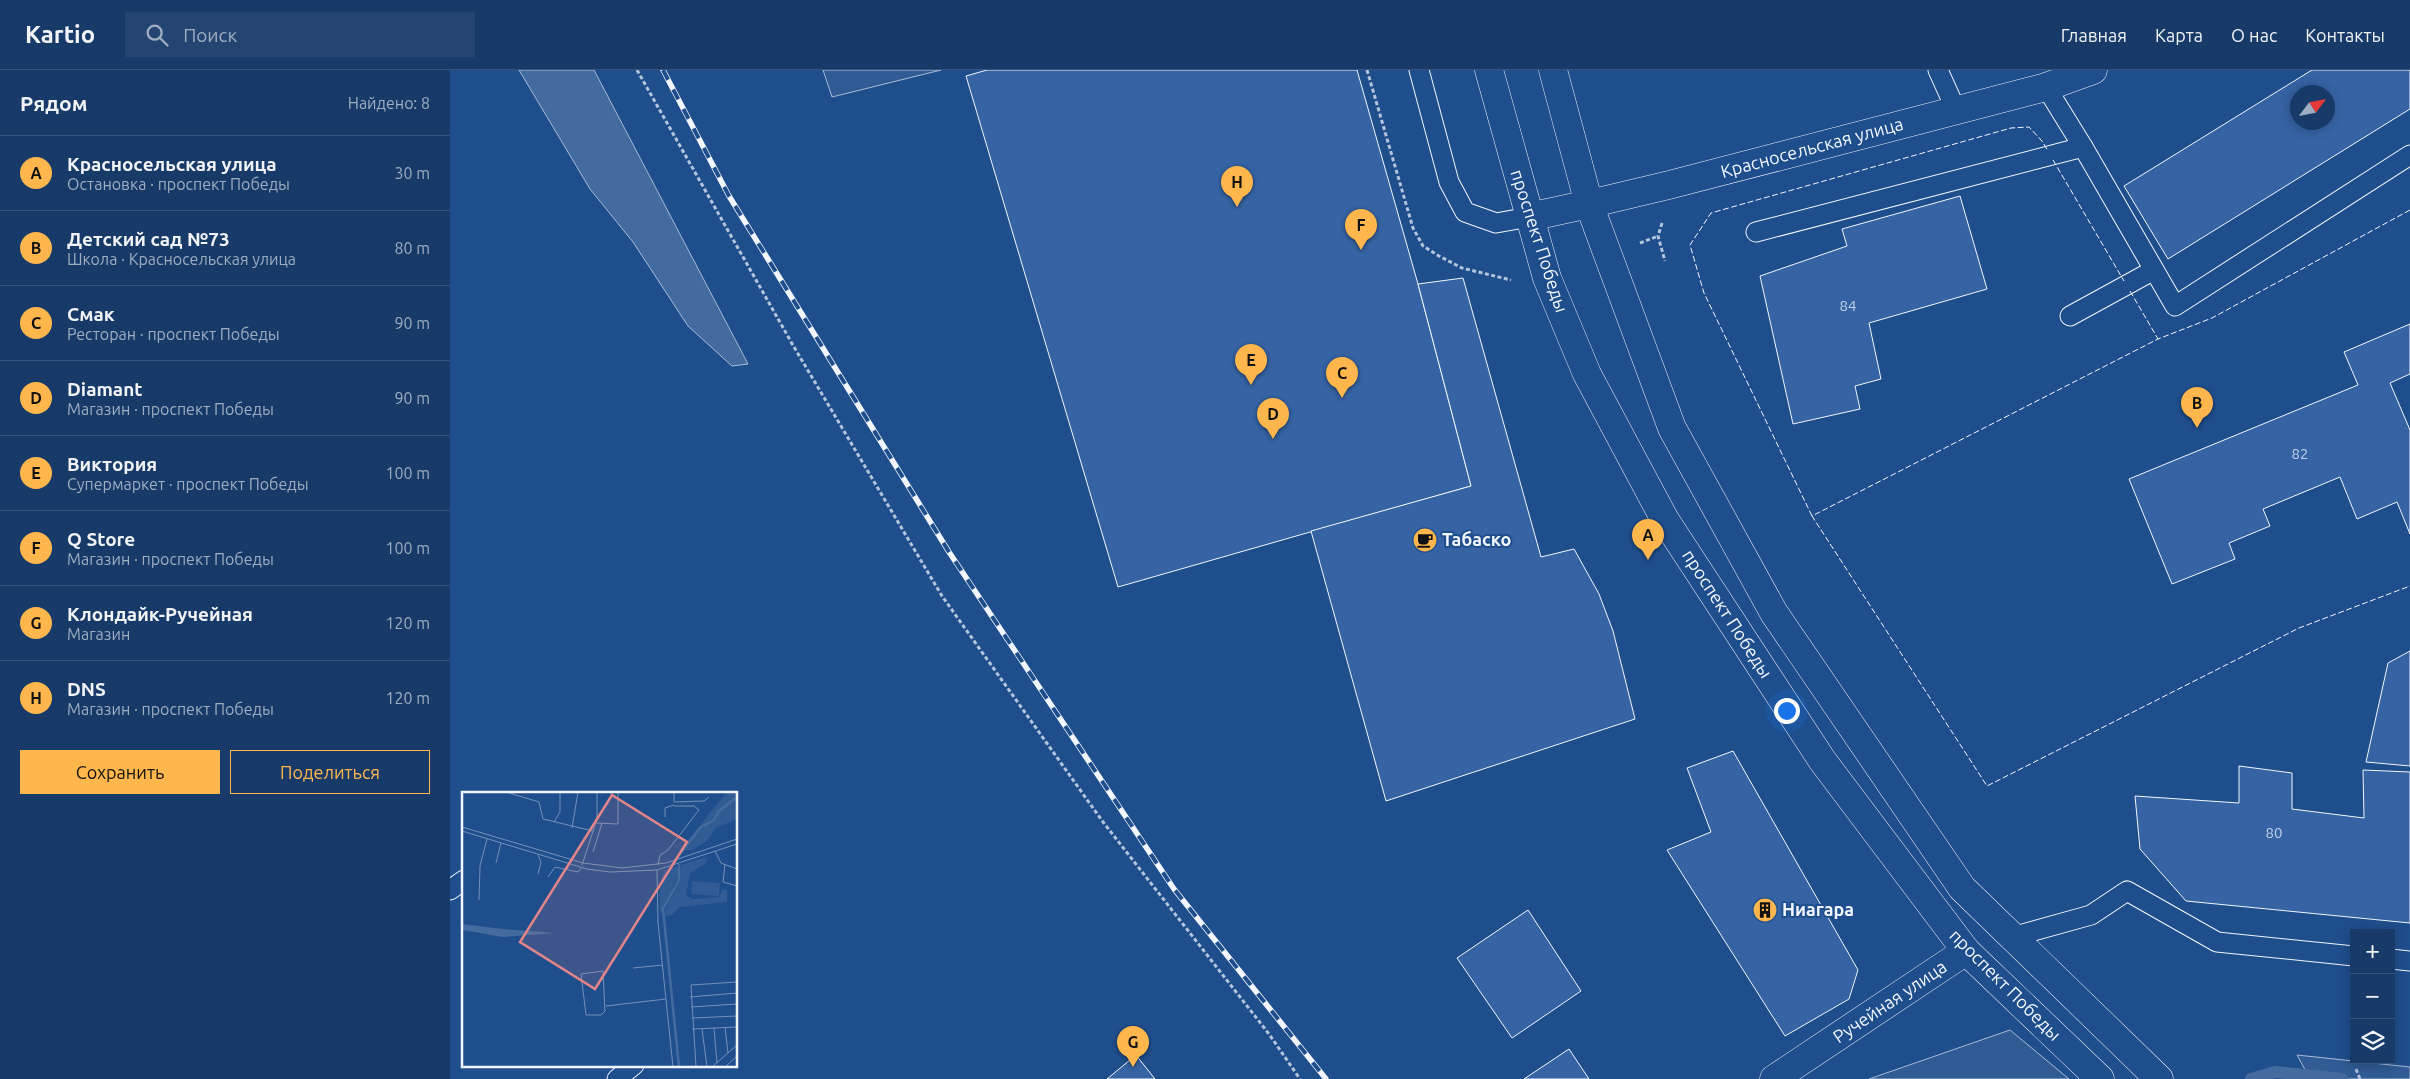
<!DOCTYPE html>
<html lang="ru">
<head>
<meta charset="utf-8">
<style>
	:root { --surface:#173a69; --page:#244571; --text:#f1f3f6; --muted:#9eadc0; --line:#36547d; --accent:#ffb74d }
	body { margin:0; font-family:Ubuntu,sans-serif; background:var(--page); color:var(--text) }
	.controls { position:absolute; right:15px; bottom:15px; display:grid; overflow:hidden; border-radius:0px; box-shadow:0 2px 12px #0003 }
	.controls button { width:45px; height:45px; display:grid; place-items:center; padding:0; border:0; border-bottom:1px solid var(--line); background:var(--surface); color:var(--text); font:25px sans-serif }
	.compass { position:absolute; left:1840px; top:15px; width:45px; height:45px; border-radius:50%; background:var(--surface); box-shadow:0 2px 12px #0003; rotate:58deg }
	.you { position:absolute; left:1336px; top:640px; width:18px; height:18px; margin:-12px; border:4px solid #fff; border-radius:50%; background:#1a73e8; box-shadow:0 0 0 8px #1a73e833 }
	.badge { display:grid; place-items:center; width:32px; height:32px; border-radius:50%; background:var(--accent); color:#111; font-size:16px; font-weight:700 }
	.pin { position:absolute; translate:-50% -41px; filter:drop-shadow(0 1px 2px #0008) }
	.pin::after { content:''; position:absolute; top:26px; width:18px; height:15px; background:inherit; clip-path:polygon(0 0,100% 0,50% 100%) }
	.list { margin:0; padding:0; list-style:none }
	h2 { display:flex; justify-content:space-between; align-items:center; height:65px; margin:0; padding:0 20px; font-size:21px }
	h2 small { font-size:16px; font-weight:400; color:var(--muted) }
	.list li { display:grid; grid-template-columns:32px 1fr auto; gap:15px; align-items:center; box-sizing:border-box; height:75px; padding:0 20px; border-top:1px solid var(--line) }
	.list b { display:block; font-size:19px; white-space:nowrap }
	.list p { margin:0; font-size:16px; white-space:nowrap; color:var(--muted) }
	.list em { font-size:16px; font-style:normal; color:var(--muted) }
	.actions { display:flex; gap:10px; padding:15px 20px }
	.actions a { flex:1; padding:11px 0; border:1px solid var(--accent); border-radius:0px; text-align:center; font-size:18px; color:var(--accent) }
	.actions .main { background:var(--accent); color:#111 }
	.icon { flex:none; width:28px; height:28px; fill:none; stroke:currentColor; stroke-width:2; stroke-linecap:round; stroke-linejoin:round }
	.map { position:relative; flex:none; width:1960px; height:1009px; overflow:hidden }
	header { display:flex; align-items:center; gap:30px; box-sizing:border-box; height:70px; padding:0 25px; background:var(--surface); border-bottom:1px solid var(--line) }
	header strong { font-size:24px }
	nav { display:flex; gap:28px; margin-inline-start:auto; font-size:18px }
	.search { width:350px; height:45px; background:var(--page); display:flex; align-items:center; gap:12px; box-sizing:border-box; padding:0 18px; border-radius:0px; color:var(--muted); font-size:19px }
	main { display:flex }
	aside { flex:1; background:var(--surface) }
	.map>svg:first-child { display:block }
	.built { fill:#305b95; stroke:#a8bbd7 }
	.water { fill:#446ba0; stroke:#a8bbd7 }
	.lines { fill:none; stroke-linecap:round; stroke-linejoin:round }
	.stream { stroke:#446ba0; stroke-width:12 }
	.building { fill:#3563a3; stroke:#f2f6ff; fill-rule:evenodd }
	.service-casing { stroke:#f2f6ff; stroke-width:21 }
	.minor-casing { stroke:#f2f6ff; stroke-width:29 }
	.secondary-casing { stroke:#f2f6ff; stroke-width:29 }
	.primary-casing { stroke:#f2f6ff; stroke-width:29 }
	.path { stroke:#b3c4dc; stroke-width:3; stroke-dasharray:4 2.5; stroke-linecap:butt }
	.service { stroke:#1f4e8c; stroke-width:19 }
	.minor { stroke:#1f4e8c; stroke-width:28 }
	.secondary { stroke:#1f4e8c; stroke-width:28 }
	.primary { stroke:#1f4e8c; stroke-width:28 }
	.rail-casing { stroke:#f2f6ff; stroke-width:5.5 }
	.rail { stroke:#1f4e8c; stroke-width:4; stroke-dasharray:11; stroke-linecap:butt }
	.fence { stroke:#f2f6ff; stroke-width:1; stroke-dasharray:6 2.5; stroke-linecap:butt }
	.labels { text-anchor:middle; stroke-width:4; stroke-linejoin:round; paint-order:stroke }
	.number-label { font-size:15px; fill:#c3d1e8 }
	.street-label { font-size:18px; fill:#f2f6ff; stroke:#1f4e8c }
	.poi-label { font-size:18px; font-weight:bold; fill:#f2f6ff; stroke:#1f4e8c; text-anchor:start }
	.inset-river { fill:none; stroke:#446ba0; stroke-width:2.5 }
	.inset-road { fill:none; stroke:#7391ba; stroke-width:1 }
	.view { fill:#e38589; fill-opacity:0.15; stroke:#e38589; stroke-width:2.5 }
	.inset-edge { fill:none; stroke:#f2f6ff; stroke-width:2.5 }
</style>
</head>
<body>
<header>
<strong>Kartio</strong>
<div class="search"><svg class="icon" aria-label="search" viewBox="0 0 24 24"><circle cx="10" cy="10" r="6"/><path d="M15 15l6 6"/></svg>Поиск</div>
<nav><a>Главная</a><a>Карта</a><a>О нас</a><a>Контакты</a></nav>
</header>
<main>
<aside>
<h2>Рядом<small>Найдено: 8</small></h2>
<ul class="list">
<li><span class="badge">A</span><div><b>Красносельская улица</b><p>Остановка · проспект Победы</p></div><em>30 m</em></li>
<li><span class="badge">B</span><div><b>Детский сад №73</b><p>Школа · Красносельская улица</p></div><em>80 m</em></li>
<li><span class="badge">C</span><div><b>Смак</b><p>Ресторан · проспект Победы</p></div><em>90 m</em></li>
<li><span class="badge">D</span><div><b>Diamant</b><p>Магазин · проспект Победы</p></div><em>90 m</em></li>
<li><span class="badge">E</span><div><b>Виктория</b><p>Супермаркет · проспект Победы</p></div><em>100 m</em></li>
<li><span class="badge">F</span><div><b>Q Store</b><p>Магазин · проспект Победы</p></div><em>100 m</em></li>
<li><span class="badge">G</span><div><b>Клондайк-Ручейная</b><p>Магазин</p></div><em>120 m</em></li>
<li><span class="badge">H</span><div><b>DNS</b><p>Магазин · проспект Победы</p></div><em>120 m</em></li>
</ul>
<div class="actions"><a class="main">Сохранить</a><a>Поделиться</a></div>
</aside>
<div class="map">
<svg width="1960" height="1009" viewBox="0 0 1960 1009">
	<rect width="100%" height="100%" fill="#1f4e8c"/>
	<g class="built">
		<path d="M373,0H491L382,27Z"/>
		<path d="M1560,960L1619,1009H1419Z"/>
		<path d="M1847,985L1960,997V1009H1860Z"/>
	</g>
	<path class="water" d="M69,0H144L298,294L282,296L238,256L183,172L140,119Z"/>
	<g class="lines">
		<path class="stream" d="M1801,1009L1825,1002L1892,1009"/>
	</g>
	<g class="building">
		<path d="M537,0H907L968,214L1021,416L668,517L516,6Z"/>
		<path d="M1862,0H1960V39L1718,189L1674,116ZM1848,22H1878V52H1848Z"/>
		<path d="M1510,126L1537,219L1419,253L1431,309L1405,316L1410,339L1343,354L1310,206L1397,176L1392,159Z"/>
		<path d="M1013,208L1091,487L1124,479L1149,524L1163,561L1185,649L936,731L861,461L1021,416L968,214Z"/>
		<path d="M1960,254V304L1940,313L1960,360V464L1947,432L1907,449L1890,407L1813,439L1820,456L1779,473L1785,489L1722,514L1679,409L1908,315L1894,282Z"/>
		<path d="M1960,581V696L1916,692L1938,593Z"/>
		<path d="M1283,681L1408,900L1399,929L1335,966L1217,780L1261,762L1237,698Z"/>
		<path d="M1789,696L1842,703V739L1914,748L1913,700L1960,702V853L1736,831L1690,779L1685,726L1789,733Z"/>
		<path d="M1078,840L1131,921L1062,968L1007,888Z"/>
		<path d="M1119,979L1139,1009H1074Z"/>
		<path d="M686,985L705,1009H657Z"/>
	</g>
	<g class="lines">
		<defs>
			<g id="service">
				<path d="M969,0L999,112L1015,142L1046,153L1079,147"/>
				<path d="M1488,0L1506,40"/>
				<path d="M1596,17L1633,77L1725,236L1960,85"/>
				<path d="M1306,162L1633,77"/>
				<path d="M1620,246L1704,200"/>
				<path d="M0,820L14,810"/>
				<path d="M1562,867L1641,845L1677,821L1767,872L1904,886"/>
				<path d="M1941,889L1960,891"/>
				<path d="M167,1009L184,995"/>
			</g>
			<path id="minor" d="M1324,1009L1516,881"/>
			<path id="secondary" d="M1139,134L1219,115L1596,17L1643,0"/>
			<g id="primary">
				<path d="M1039,0L1097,208L1137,304L1215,450L1372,690L1516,881L1650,1009"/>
				<path d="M1103,0L1139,134L1222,358L1324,543L1512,818L1709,1009"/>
				<path d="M1079,147L1139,134"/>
			</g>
		</defs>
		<use href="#service" class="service-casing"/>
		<use href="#minor" class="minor-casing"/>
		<use href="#secondary" class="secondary-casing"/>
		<use href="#primary" class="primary-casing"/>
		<g class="path">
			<path d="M187,0L344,277L492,526L653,752L819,964L850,1009"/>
			<path d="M917,0L963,158L973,176L989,186L1012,198L1061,210"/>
			<path d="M1212,153L1208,166L1215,191"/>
			<path d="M1190,173L1208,166"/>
			<path d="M1906,999L1910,1009"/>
		</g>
		<use href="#service" class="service"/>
		<use href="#minor" class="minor"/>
		<use href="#secondary" class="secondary"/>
		<use href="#primary" class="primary"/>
		<defs>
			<path id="rail" d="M213,0L279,126L499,482L724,819L876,1009"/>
		</defs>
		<use href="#rail" class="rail-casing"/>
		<use href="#rail" class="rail"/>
		<g class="fence">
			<path d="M1603,90L1674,211"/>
			<path d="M1960,140L1762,248L1708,269L1362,446L1537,716L1849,558L1960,516"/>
			<path d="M1680,221L1708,269"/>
			<path d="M1362,446L1254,223L1240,175L1261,143L1561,58L1579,57L1592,71L1598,81"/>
		</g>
	</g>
	<defs>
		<symbol id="cafe-disc" viewBox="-11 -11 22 22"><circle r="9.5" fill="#ffb74d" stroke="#1f4e8c"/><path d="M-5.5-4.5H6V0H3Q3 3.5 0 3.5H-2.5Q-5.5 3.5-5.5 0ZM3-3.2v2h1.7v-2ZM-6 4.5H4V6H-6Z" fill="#111"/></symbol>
		<symbol id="building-disc" viewBox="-11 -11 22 22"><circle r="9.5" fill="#ffb74d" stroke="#1f4e8c"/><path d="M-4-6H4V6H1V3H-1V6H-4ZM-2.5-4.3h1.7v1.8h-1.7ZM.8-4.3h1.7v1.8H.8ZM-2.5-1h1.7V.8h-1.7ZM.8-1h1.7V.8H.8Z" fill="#111"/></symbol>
	</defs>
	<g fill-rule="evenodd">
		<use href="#cafe-disc" x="961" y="456" width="28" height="28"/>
		<use href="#building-disc" x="1301" y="826" width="28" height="28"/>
	</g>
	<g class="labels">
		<g class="number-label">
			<text x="1398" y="241">84</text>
			<text x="1850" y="389">82</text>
			<text x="1824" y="768">80</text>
		</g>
		<g class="street-label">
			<text transform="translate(1362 78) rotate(-15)" y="6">Красносельская улица</text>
			<text transform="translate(1089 171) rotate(72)" y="6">проспект Победы</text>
			<text transform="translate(1277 544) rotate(57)" y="6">проспект Победы</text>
			<text transform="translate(1555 915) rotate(45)" y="6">проспект Победы</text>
			<text transform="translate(1440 932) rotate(-34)" y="6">Ручейная улица</text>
		</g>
		<g class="poi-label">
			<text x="992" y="476">Табаско</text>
			<text x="1332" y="846">Ниагара</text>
		</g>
	</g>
	<g transform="translate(12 722)">
		<rect width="275" height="275" fill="#1f4e8c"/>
		<path d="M265,0H275V27L254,36L246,48L230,58H218ZM245,65L244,71L228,81L224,103L231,107L257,105L260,98H265V110L218,115L210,123L203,124V118L218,89L219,73ZM215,74L217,82L198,124L197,100L202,78ZM230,89L258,91L257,104L229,102Z" fill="#305b95"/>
		<path d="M0,132L41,137L94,141L40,145L1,138Z" fill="#446ba0"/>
		<path class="inset-river" d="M217,63L239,35L252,28L257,19L275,5M217,275L201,117L217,88V72"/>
		<path class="inset-road" d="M44,0L77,10L81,27L131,39M212,0V10L242,9L247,5M203,25V16L212,13M92,30L98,20V0M134,31L156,32V0M0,35L121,71L160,76L204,71L275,47M110,36L116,0M0,39L125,77L148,80L195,78L275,52M253,59L259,71L275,77M131,60L140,31M34,71L39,51M263,72L261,90L275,94M120,73L135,27V0M196,73L198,63L206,58L237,18L232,14H212M195,78L196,131L211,275M76,82L79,70L76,63M86,85L93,75L116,80L119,76M17,108L18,74L25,47M275,145V216M171,176L201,173M141,179L143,219L139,223H124L119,182ZM228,205L275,201M144,214L204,207M229,215L275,212M230,226L275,224M263,235L266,261M252,236L255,271M230,237L275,235M240,237L245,275M234,275L229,193L275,190M250,275L275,253M263,275L275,264"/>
		<path class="view" d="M150,3L225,50L133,197L58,150Z"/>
		<rect width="275" height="275" class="inset-edge"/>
	</g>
</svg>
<div class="controls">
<button>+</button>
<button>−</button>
<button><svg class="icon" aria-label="layers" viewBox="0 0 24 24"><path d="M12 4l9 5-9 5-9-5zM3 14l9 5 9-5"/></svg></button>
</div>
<svg class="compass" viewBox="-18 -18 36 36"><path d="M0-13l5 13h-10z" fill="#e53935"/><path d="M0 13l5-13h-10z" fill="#9eadc0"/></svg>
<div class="you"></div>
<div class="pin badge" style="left:1198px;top:490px">A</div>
<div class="pin badge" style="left:1747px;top:358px">B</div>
<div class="pin badge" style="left:892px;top:328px">C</div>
<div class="pin badge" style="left:823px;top:369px">D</div>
<div class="pin badge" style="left:801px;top:315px">E</div>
<div class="pin badge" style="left:911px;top:180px">F</div>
<div class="pin badge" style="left:683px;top:997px">G</div>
<div class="pin badge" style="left:787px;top:137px">H</div>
</div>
</main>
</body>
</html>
